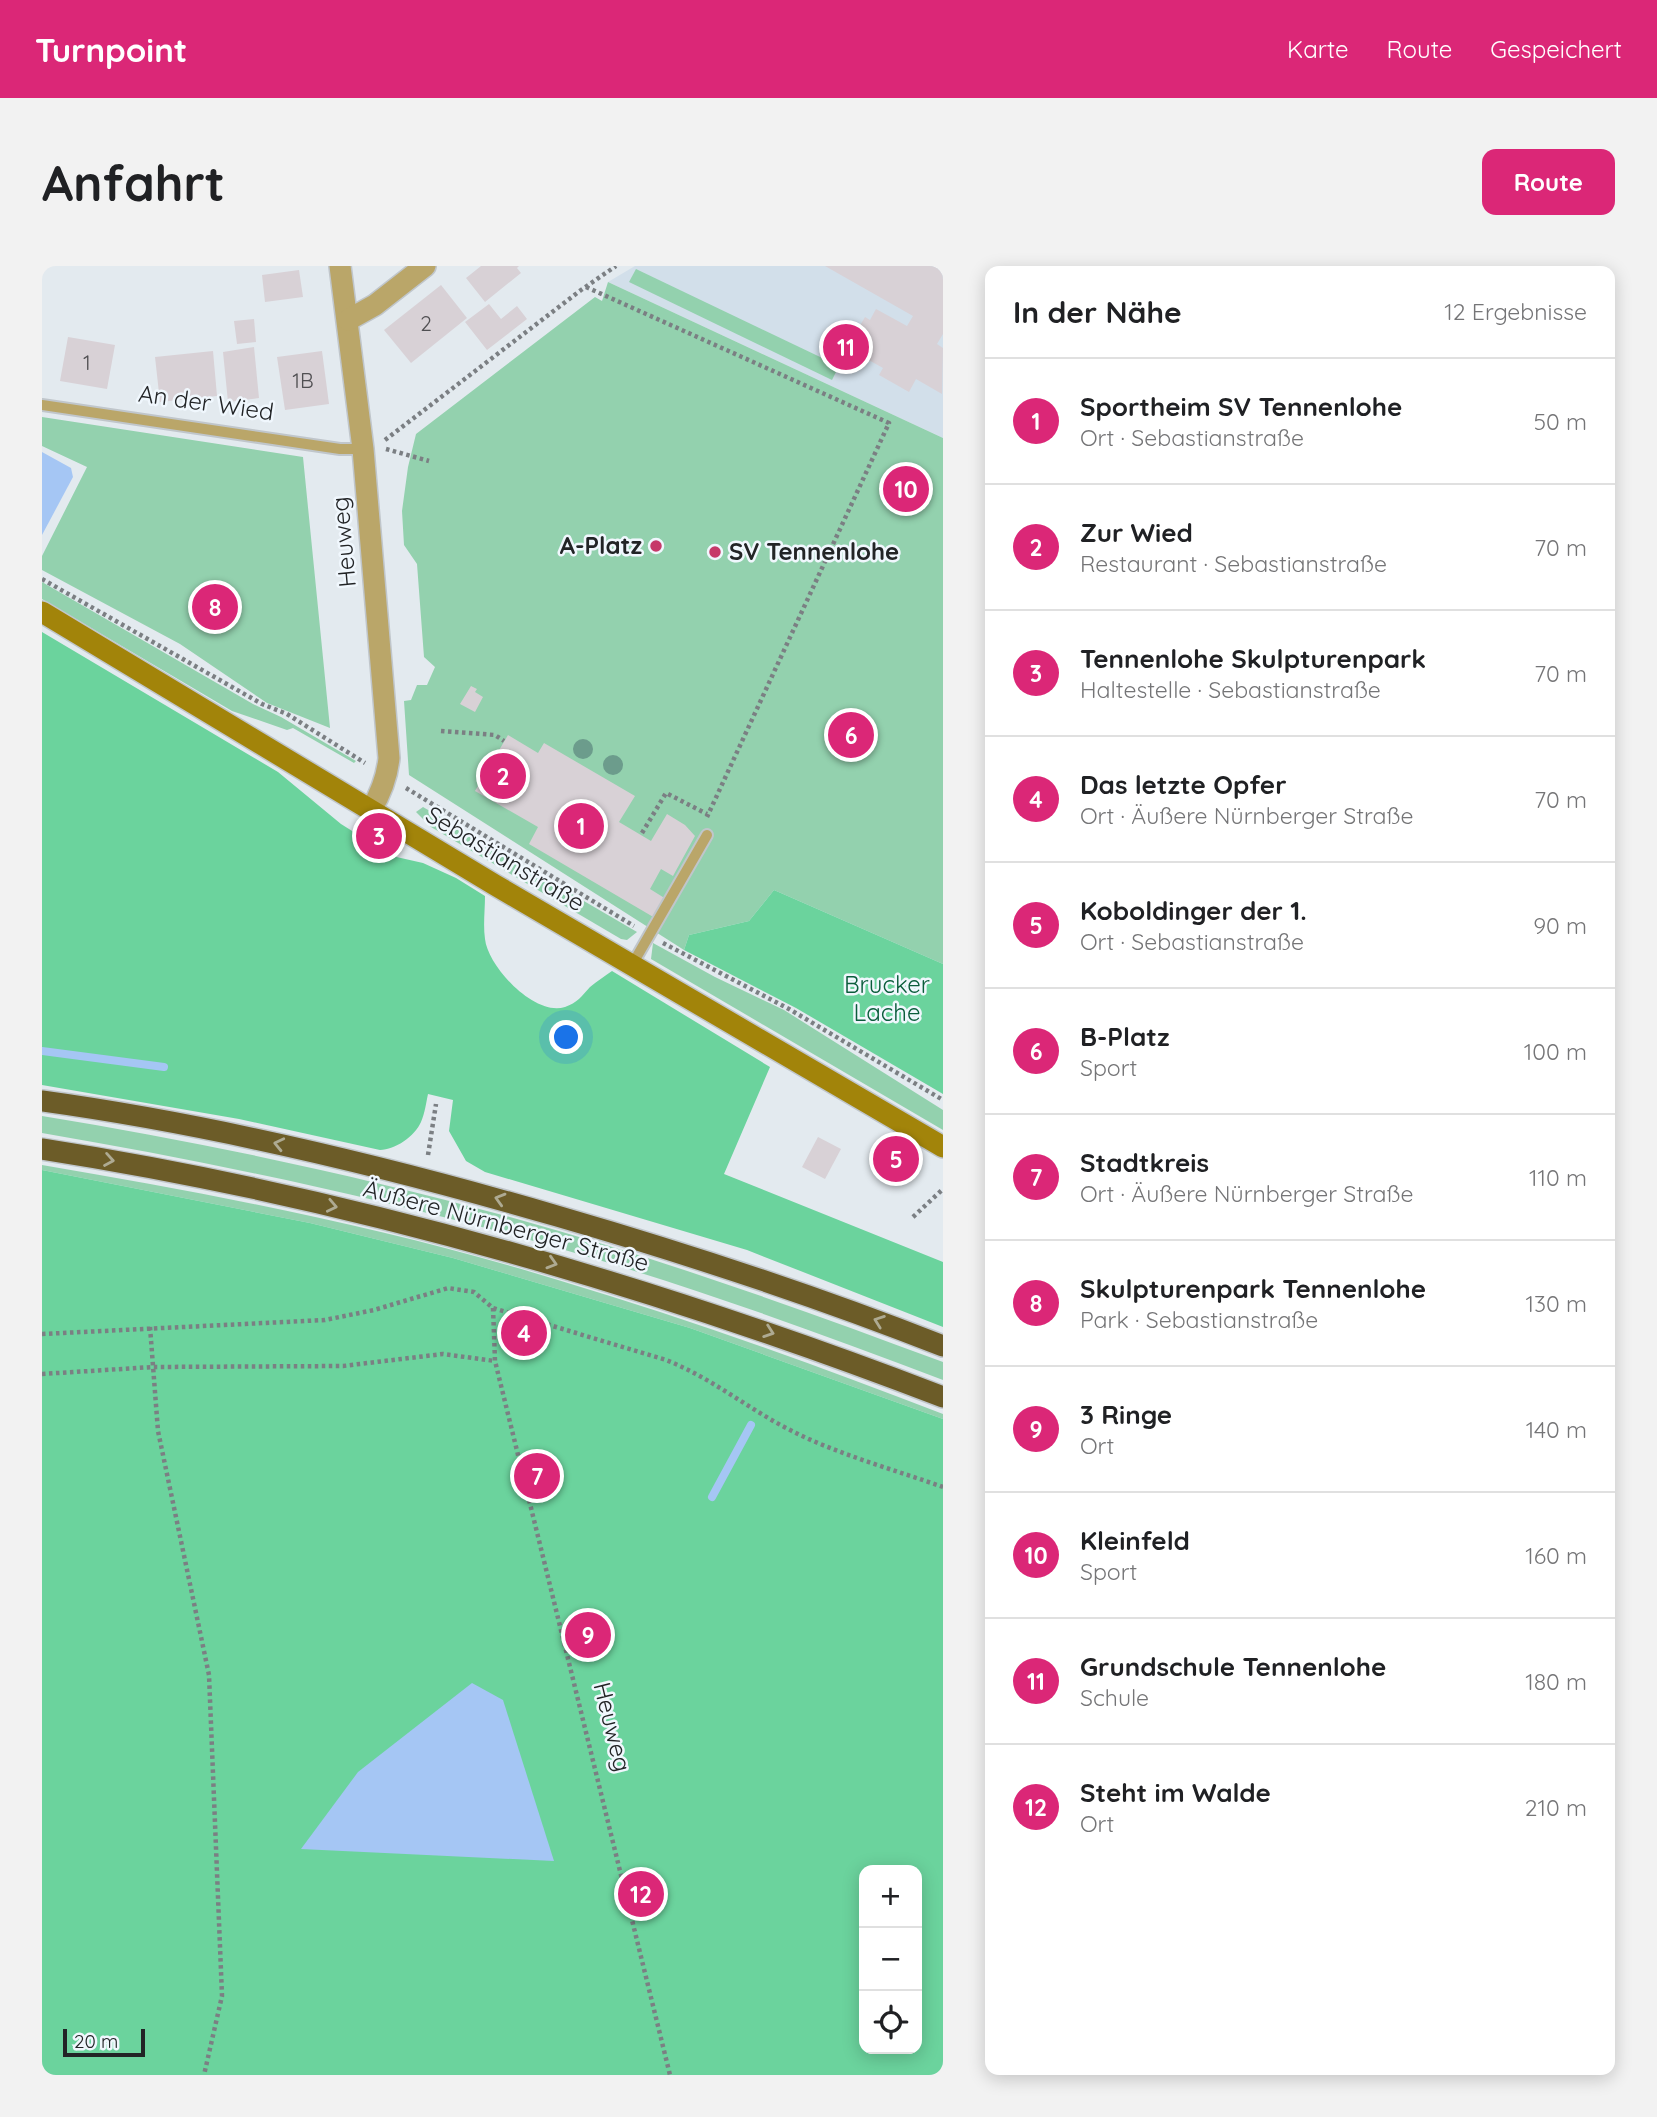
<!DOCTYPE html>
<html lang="de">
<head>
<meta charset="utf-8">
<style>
	:root { --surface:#fff; --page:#f2f2f2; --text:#202124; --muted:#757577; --line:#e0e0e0; --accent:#db2777 }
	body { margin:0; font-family:Quicksand,sans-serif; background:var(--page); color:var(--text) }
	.controls { position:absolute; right:21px; bottom:21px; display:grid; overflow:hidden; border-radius:14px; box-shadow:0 4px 18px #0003 }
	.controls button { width:63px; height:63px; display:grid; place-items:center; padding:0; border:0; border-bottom:2px solid var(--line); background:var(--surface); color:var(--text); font:35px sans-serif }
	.scale { position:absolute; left:21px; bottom:18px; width:82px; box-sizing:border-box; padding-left:7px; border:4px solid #222426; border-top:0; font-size:19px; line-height:24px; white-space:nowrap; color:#222426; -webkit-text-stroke:5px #f0f7fd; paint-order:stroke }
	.you { position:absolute; left:525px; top:772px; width:24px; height:24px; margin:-18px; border:5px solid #fff; border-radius:50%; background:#1a73e8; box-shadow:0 0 0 10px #1a73e833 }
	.badge { display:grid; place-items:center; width:46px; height:46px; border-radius:50%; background:var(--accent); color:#fff; font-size:23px; font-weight:700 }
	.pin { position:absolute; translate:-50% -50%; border:4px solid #fff; box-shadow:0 2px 7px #0006 }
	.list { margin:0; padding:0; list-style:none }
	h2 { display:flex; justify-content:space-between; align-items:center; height:91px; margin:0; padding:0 28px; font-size:30px }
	h2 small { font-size:23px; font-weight:400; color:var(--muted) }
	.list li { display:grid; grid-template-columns:46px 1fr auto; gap:21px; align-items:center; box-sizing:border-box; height:126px; padding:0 28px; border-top:2px solid var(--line) }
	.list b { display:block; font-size:26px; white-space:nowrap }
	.list p { margin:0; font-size:23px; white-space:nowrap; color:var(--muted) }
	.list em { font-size:23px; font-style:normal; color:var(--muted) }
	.icon { flex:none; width:38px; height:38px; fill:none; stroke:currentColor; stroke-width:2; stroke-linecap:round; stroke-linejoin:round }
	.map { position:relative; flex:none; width:901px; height:1809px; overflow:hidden; border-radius:14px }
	header { display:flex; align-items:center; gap:42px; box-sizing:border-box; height:98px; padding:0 35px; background:var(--accent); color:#fff }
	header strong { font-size:33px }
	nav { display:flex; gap:38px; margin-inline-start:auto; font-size:24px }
	.intro { display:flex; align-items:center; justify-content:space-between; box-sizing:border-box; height:168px; padding:0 42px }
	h1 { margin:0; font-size:49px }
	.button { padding:18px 32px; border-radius:14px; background:var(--accent); color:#fff; font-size:24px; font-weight:700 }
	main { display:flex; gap:42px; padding:0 42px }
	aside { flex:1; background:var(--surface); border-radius:14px; box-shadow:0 4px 18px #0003 }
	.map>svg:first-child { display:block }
	.built { fill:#d2dfea }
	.green { fill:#93d1ae }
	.forest { fill:#6bd39d; fill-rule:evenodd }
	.water { fill:#a5c6f4 }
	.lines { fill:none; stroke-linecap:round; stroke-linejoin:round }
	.stream { stroke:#a5c6f4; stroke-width:8 }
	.building { fill:#d8d1d6 }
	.lane-casing { stroke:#c0c6cb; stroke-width:14 }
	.street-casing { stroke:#c0c6cb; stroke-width:24 }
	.secondary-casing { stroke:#c0c6cb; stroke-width:24 }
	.highway-casing { stroke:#c0c6cb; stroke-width:24 }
	.path { stroke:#7b7f83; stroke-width:4.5; stroke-dasharray:3.5 3.5; stroke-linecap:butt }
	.lane { stroke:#baa669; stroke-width:10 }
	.street { stroke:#baa669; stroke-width:21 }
	.secondary { stroke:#a2840a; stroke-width:21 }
	.highway { stroke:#6c5c28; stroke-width:21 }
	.tree { fill:#6c9c8c }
	.oneway { stroke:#aeaa92 }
	.poi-dot { fill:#c63969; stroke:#f0f7fd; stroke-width:2.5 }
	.labels { text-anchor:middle; stroke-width:5; stroke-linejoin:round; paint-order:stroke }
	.number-label { font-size:21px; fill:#504f52 }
	.street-label { font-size:24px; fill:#222426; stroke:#f0f7fd }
	.poi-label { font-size:24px; font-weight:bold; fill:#222426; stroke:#f0f7fd; text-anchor:end }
	.park-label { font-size:24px; fill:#0a5d3b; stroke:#f0f7fd }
</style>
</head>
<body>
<header>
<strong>Turnpoint</strong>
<nav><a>Karte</a><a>Route</a><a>Gespeichert</a></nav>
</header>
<div class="intro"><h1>Anfahrt</h1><a class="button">Route</a></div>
<main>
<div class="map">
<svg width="901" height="1809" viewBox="0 0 901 1809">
	<rect width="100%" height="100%" fill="#e3eaef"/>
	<path class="built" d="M593,0H901V172L566,16Z"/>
	<g class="green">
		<path d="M594,3L797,100L790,114L587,16Z"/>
		<path d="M566,16L901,172V698L732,624L707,655L647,669L642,684L367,509L362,435L369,434L375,419H385L393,401L382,391L375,298L362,279L360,245L366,201L374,168L553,31L560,35Z"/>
		<path d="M0,151L261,191L288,462L225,437L138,378L0,304V290L45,201L0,180Z"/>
		<path d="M0,316L211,438L239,451L314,495L312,497L251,462L245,464L190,445L0,333Z"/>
		<path d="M381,541L595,666L585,674L579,673L389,561L374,546Z"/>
		<path d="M611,677L673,711L742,744L901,844V864L609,693Z"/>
		<path d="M0,850C160,876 319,910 475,953C620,993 761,1044 901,1096V1114C760,1060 617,1009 470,969C315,927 158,894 0,867Z"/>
		<path d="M0,899C172,928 350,963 516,1014C647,1053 774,1099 901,1148V1153L648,1062L411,992L268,957L0,904Z"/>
	</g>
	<g class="forest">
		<path d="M0,366L236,506L299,558L350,590L381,597L414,612L443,630C443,644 441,659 443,673C446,701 493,751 523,741C535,737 540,730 548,721C555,715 563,710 570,705L728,801L682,908L901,996V1061L705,984L443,906L424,895L407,865L411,834L386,828C384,837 383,847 379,856C373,870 353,884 338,884L197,853L0,819Z"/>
		<path d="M732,624L901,698V828L754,742L642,684L647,669L707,655Z"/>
		<path d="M0,904L268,957L411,992L648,1062L901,1153V1809H0ZM822,1604H875V1783H822Z"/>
	</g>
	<g class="water">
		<path d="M0,186L29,202L31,211L0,269Z"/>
		<path d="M430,1417L461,1434L512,1595L259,1583L316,1506Z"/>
	</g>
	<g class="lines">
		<g class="stream">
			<path d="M0,785L122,801"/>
			<path d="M670,1231L709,1159"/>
		</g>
	</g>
	<g class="building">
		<path d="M439,0H477L475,2L479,7L443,36L424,12Z"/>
		<path d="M783,0H901V68L895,78L901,82L900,128L874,113L867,126L837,109L841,102L805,82L823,51L828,54L834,43L865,60L871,50Z"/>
		<path d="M257,4L261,31L223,36L220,9Z"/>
		<path d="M399,19L425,52L369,97L342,64Z"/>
		<path d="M447,38L459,53L475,40L485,53L445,84L423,56Z"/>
		<path d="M212,53L214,76L195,78L192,55Z"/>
		<path d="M26,71L73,79L65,123L18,115Z"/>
		<path d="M212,81L217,132L186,136L181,86Z"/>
		<path d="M171,85L175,130L118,136L113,91Z"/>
		<path d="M280,85L287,138L243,144L235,91Z"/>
		<path d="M429,420L435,423L433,426L441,431L433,446L418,438Z"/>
		<path d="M466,469L496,487L502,477L593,530L577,556L609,575L625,548L643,559L653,570L631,610L619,603L608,623L624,633L613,652L487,578L496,561L433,525Z"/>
		<path d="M776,871L799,883L783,913L760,901Z"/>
	</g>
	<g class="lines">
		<defs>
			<g id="lane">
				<path d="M0,139L298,183H321"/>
				<path d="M590,699L665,569"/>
			</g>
			<g id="street">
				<path d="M298,0L321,183L347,492C345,512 339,527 329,544"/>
				<path d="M306,54L333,39L383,0"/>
			</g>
			<path id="secondary" d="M0,346L453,619L901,881"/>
			<g id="highway">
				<path d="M0,835C174,859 347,901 515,950C646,988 774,1030 901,1080"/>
				<path d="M0,883C309,931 609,1019 901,1131"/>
			</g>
		</defs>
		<use href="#lane" class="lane-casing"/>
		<use href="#street" class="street-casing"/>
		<use href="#secondary" class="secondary-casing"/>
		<use href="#highway" class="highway-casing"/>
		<g class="path">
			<path d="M544,21L847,157L665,551"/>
			<path d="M343,174L539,24L574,0"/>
			<path d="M344,183L387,195"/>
			<path d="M0,313L220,438L245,448L323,497"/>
			<path d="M399,465L453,469L462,475"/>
			<path d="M364,522L592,660"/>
			<path d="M600,567L624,527L665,548"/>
			<path d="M621,677L747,743L901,834"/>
			<path d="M386,889L394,838"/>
			<path d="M871,951L901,923"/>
			<path d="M451,1042L453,1095L628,1809"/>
			<path d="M108,1061L116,1165L167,1409L180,1730L162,1809"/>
			<path d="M0,1068L283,1054L332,1044L406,1022L432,1026L451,1042L624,1094C670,1112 706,1143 750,1165C795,1188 853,1204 901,1221"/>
			<path d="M0,1108L111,1101L301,1100L401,1088L453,1095"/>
		</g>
		<use href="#lane" class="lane"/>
		<use href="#street" class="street"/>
		<use href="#secondary" class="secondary"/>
		<use href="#highway" class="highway"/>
	</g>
	<g class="tree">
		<circle cx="541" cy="483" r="10"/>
		<circle cx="571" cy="499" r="10"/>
	</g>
	<defs><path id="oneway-chevron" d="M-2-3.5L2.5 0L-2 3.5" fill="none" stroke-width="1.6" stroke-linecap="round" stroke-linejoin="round" transform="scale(1.75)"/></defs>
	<g class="oneway">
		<use href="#oneway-chevron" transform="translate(237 878) rotate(-167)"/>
		<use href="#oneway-chevron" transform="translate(67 894) rotate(10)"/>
		<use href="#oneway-chevron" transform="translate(458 933) rotate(-164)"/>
		<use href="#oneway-chevron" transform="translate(290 940) rotate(12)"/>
		<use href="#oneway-chevron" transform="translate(510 997) rotate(17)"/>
		<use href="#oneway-chevron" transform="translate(837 1055) rotate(-160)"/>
		<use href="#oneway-chevron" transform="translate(727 1066) rotate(19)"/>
	</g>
	<g class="poi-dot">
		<circle cx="614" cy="280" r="7"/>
		<circle cx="673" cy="286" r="7"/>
	</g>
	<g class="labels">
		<g class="number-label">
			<text x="384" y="65">2</text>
			<text x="45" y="104">1</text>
			<text x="261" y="122">1B</text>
		</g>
		<g class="street-label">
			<text transform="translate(164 137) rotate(8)" y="8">An der Wied</text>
			<text transform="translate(302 276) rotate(-95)" y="8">Heuweg</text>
			<text transform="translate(463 593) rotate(31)" y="8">Sebastianstraße</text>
			<text transform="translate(464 960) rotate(15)" y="8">Äußere Nürnberger Straße</text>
			<text transform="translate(570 1461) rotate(76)" y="8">Heuweg</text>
		</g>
		<g class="poi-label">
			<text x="600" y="288">A-Platz</text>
			<text x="687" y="294" text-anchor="start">SV Tennenlohe</text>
		</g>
		<g class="park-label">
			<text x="845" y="727">Brucker<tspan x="845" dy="28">Lache</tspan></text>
		</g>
	</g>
</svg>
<div class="controls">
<button>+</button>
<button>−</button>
<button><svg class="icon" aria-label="locate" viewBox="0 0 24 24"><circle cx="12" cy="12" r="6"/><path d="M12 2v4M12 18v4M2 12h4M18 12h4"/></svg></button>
</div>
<div class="scale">20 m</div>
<div class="you"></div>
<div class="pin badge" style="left:539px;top:560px">1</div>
<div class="pin badge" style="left:461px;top:510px">2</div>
<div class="pin badge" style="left:337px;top:570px">3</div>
<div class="pin badge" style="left:482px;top:1067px">4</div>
<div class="pin badge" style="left:854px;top:893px">5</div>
<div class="pin badge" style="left:809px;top:469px">6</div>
<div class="pin badge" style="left:495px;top:1210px">7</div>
<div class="pin badge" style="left:173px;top:341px">8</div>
<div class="pin badge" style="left:546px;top:1369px">9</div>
<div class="pin badge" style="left:864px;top:223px">10</div>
<div class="pin badge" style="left:804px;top:81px">11</div>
<div class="pin badge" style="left:599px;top:1628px">12</div>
</div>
<aside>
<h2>In der Nähe<small>12 Ergebnisse</small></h2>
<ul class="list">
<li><span class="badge">1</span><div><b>Sportheim SV Tennenlohe</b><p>Ort · Sebastianstraße</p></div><em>50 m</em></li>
<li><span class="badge">2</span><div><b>Zur Wied</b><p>Restaurant · Sebastianstraße</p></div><em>70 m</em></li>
<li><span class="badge">3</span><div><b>Tennenlohe Skulpturenpark</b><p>Haltestelle · Sebastianstraße</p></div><em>70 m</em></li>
<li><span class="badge">4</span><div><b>Das letzte Opfer</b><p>Ort · Äußere Nürnberger Straße</p></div><em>70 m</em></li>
<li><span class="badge">5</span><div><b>Koboldinger der 1.</b><p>Ort · Sebastianstraße</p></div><em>90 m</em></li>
<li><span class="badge">6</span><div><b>B-Platz</b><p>Sport</p></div><em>100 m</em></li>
<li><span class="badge">7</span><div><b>Stadtkreis</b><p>Ort · Äußere Nürnberger Straße</p></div><em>110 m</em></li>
<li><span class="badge">8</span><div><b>Skulpturenpark Tennenlohe</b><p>Park · Sebastianstraße</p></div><em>130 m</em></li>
<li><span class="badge">9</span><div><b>3 Ringe</b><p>Ort</p></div><em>140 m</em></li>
<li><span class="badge">10</span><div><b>Kleinfeld</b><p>Sport</p></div><em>160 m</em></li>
<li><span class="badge">11</span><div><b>Grundschule Tennenlohe</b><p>Schule</p></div><em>180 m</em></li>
<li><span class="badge">12</span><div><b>Steht im Walde</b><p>Ort</p></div><em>210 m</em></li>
</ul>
</aside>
</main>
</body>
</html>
